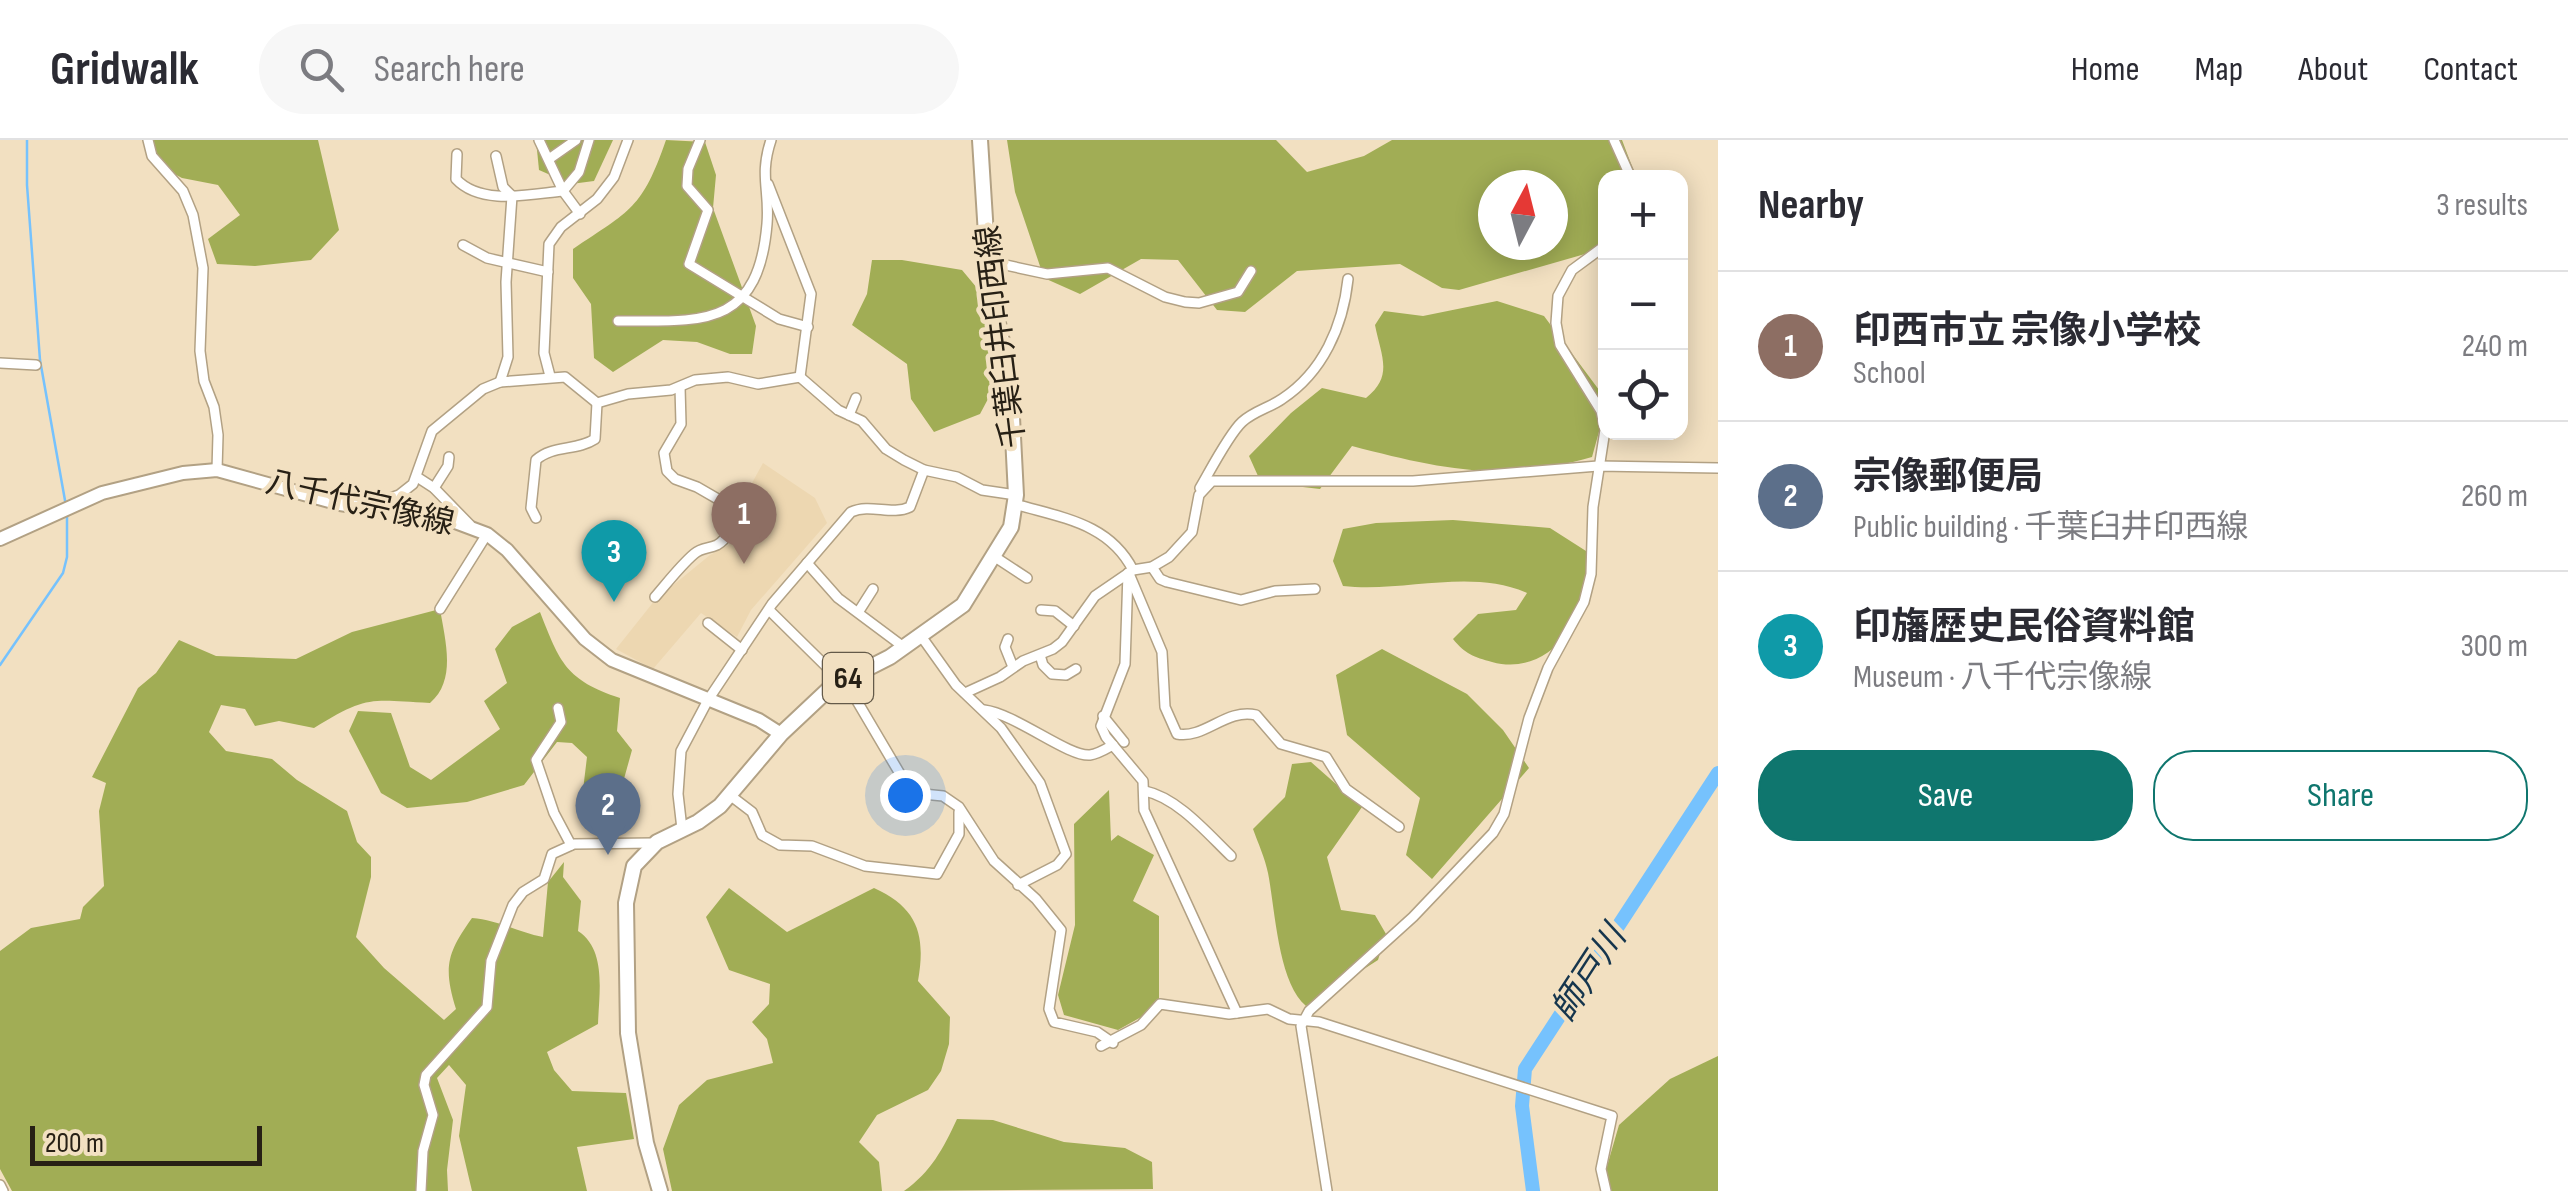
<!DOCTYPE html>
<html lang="en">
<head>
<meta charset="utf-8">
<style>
	:root { --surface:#fff; --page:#f7f7f7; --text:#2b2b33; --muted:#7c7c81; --line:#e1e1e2; --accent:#0f766e }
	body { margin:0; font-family:"Sofia Sans Condensed","Noto Sans JP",sans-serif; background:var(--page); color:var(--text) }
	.controls { position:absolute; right:30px; top:30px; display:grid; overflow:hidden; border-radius:20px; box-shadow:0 5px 25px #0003 }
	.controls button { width:90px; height:90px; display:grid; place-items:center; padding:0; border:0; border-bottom:2px solid var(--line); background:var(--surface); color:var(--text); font:50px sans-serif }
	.compass { position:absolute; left:1478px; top:30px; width:90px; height:90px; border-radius:50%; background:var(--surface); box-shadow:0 5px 25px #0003; rotate:7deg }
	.scale { position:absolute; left:30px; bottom:25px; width:232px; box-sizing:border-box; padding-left:10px; border:5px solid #272015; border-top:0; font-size:28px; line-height:35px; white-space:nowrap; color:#272015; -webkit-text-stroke:8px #f2e0c1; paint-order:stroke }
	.you { position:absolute; left:905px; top:655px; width:35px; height:35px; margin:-25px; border:8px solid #fff; border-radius:50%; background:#1a73e8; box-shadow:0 0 0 15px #1a73e833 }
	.badge { display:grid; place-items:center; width:65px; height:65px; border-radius:50%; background:var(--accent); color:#fff; font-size:32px; font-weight:700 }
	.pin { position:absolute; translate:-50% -82px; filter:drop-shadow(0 2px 5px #0008) }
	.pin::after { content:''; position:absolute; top:52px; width:35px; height:30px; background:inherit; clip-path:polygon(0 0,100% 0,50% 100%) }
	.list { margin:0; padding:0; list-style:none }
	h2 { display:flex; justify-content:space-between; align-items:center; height:130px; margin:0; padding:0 40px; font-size:42px }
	h2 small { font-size:32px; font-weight:400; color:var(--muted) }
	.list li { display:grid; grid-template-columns:65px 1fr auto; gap:30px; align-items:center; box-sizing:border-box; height:150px; padding:0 40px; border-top:2px solid var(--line) }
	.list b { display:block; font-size:38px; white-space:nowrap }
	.list p { margin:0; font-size:32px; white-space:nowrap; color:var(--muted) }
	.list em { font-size:32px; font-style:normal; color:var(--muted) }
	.actions { display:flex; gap:20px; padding:30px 40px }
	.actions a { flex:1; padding:22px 0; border:2px solid var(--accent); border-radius:40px; text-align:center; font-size:35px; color:var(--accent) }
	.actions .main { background:var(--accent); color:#fff }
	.icon { flex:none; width:55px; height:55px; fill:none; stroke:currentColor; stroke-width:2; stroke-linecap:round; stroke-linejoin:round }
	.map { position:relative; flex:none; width:1718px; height:1051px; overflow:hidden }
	header { display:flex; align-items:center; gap:60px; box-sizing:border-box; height:140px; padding:0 50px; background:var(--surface); border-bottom:2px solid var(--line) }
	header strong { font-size:48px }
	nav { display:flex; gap:55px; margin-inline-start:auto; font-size:35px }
	.search { width:700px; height:90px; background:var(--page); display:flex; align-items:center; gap:25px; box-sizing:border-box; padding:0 35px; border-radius:55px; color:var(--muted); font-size:38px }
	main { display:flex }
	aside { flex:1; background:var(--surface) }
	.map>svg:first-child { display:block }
	.built { fill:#edd7b1 }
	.forest { fill:#a1ad55; fill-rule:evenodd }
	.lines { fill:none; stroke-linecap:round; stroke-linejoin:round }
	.stream { stroke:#76c2fd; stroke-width:2.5 }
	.river { stroke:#76c2fd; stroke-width:14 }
	.minor-casing { stroke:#b2a184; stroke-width:12 }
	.secondary-casing { stroke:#b2a184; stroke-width:16 }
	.primary-casing { stroke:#b2a184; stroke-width:18 }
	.minor { stroke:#fff; stroke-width:9 }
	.secondary { stroke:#fff; stroke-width:12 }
	.primary { stroke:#fff; stroke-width:14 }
	.labels { text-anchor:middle; stroke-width:9; stroke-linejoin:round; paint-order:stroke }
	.shield { fill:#f2e0c1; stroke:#645a49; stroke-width:2.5 }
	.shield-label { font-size:30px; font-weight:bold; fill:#272015 }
	.street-label { font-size:32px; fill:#272015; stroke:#f2e0c1 }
	.water-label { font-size:35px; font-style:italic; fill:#15354d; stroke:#f2e0c1 }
</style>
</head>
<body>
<header>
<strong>Gridwalk</strong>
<div class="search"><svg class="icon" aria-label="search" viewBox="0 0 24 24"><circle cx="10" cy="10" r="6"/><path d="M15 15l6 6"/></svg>Search here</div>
<nav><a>Home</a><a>Map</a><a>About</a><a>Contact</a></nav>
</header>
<main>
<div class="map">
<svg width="1718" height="1051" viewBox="0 0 1718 1051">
	<rect width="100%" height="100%" fill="#f2e0c1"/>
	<path class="built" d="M763,323L815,358L827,383L751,470L737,497L701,473L653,529L616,509L655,460L710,415L729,405L747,352Z"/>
	<g class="forest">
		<path d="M152,0H318L339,90L311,120L255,126L217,124L208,99L240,75L218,45L182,38L161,27Z"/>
		<path d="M536,0H613L594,41L571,44L539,30Z"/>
		<path d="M666,0L705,2L716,35L713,68L756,186L752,214H730L697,202L663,200L613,232L594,218L591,164L573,138V109C631,70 642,69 666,0Z"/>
		<path d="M1007,0H1276L1307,32L1364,16L1392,0H1622L1636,37L1606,38L1605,106L1592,112L1459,150L1442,148L1400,124L1297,131L1245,172L1217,170L1178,120L1141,119L1080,154L1044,138L1015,52ZM1493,45H1553V105H1493Z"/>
		<path d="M872,120H902L962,130L987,160L997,242L980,274L934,292L911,259L907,224L852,185L867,154Z"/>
		<path d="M1497,161L1544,176L1605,258V270L1592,317C1501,343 1441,329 1352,306L1320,349L1277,344L1258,336L1249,316L1291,273L1322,248L1366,258C1394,236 1381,216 1375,185L1384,171L1423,176Z"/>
		<path d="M1453,380L1550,388L1586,411C1587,421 1591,433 1589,443C1581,490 1543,536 1492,522C1474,517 1465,514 1453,499L1478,474L1516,470L1527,453C1470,428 1403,453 1343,446L1333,421L1343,389L1376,383Z"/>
		<path d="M440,469C445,500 457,540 430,563C369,560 368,555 314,588L279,581L255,586L245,569L221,565L209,592L226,611L272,619L297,640L347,671L357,702L371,717V737L356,797L384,828L444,880L456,869C443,827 447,813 472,778C498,780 518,792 543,797L548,742L564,722L563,737L581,761L578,791C607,810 599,853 598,884L547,912L554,930L572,951L626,953L634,999L577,1007L587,1051H472L459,996L466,945L449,925L437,938L453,980L447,1030L448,1051H12L0,1029V811L31,788L80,779L83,767L104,746L99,671L106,643L92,637L138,548L156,533L179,500L216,516L296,519L352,492Z"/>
		<path d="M540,472C560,523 566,540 620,558L617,591L632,610L617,664L590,661L583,650L587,617L572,603L557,602L524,645L467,662L407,668L381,653L349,591L358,571L391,573L410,627L431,640L500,589L484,561L507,543L495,509L512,487Z"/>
		<path d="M1382,509L1467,554L1503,590L1529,628L1432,739L1406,715L1420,658L1347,595L1336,535Z"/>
		<path d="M1311,622L1362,667L1327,717L1341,770L1375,775L1386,794L1378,820L1306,866C1278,843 1275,768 1268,733C1265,718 1258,703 1253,689L1285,657L1292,624Z"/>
		<path d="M1109,650L1111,701L1118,695L1154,715L1133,761L1159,776V867L1118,890L1064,875L1058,855L1075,785L1074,684Z"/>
		<path d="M729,748L787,792L874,748C918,768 926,795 918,841L950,877L949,904L941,931L928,950L877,975L859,1002L879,1022L882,1051H672L663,1009L679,965L707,940L773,923L767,899L752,882L769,864L770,844L729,830L706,777Z"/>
		<path d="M1718,916V1051H1609L1603,1040L1619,985L1670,939Z"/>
		<path d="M957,979L993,980L1064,1002L1125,1008L1152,1022L1153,1049L904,1051C931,1032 943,1009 957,979Z"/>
	</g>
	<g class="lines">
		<g class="stream">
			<path d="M27,0V45L40,220L66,366"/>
			<path d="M0,525L63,433L67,417V374"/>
		</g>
		<path class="river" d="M1533,1051L1522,966L1525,929L1718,633"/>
		<defs>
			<g id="minor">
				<path d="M148,0L152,16L183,51L193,75L203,128L200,211L204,241L214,267L218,295L217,330"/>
				<path d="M539,0L563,51L580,74"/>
				<path d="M700,0L688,29L687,46L708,70L689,124L779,179L808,187"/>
				<path d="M1614,0L1631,38"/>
				<path d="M457,14L456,39C481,66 531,54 563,51L579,32L589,0"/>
				<path d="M496,16L503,47L512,56L506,142L508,217L500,242"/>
				<path d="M549,19L576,0"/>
				<path d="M768,44L811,154L800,237"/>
				<path d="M463,105L487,118L548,132"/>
				<path d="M987,121L1047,134L1108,128L1165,157L1185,162L1199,163L1238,152L1251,131"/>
				<path d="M618,181C702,181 758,189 767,84C770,50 759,36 771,0"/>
				<path d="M0,223L36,225"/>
				<path d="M550,236L544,213L549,104L561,87L597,59L614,37L628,0"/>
				<path d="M800,237L838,270L862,281L886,309L904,320L924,330L957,337L982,350L1016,355"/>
				<path d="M849,275L856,258"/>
				<path d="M417,337L434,348L470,385"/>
				<path d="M434,348L448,326L449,317"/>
				<path d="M1200,348C1210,331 1229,294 1242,282C1254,271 1269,268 1282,259C1323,232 1343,186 1348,139"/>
				<path d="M1015,364C1062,378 1109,383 1133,430"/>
				<path d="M367,366L399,355L413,344L432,291L483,249L500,242L565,237L597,263L628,254L671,250L695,240L728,237L758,244L800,237"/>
				<path d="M536,378L531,368L536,320C552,305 577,311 595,299L597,263"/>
				<path d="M995,417L1027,438"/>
				<path d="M807,423L838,458L905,508"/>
				<path d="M1152,427L1160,439L1167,442L1241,460L1275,451L1315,449"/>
				<path d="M1128,433L1125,524L1101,586L1106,597L1143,641L1144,670L1237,873"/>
				<path d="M1130,436L1162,512L1165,567L1177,594C1205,599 1226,568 1256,575L1281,604L1326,617L1346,649L1399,687"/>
				<path d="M655,457C668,442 680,426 694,414C702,407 708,409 717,405C730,398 732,382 735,369L697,347L675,339L667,331L664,313L681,284L680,247"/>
				<path d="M440,469L487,394"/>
				<path d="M769,470L841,541"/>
				<path d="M1041,470L1055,471L1074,486"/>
				<path d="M859,471L873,449"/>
				<path d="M708,483L742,510"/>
				<path d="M921,496L956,545L1001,588L1040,643L1066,714L1057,725L1018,745"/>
				<path d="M1008,499L1005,507L1013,527"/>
				<path d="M1040,515L1043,525L1052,534L1066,535L1076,529"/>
				<path d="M844,539L903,639L923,654L943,656L959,667L994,721L1036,759L1061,790L1049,869L1054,882L1097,892L1113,903"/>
				<path d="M965,553L1000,537L1023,521L1053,509L1062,502L1095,456L1133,430L1152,427L1169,417L1192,392L1199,355L1212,341H1413L1598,326L1718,328"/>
				<path d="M558,568L561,582L536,620L554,673L571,705"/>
				<path d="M984,570C1016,574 1068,617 1090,615C1098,614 1106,609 1113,605"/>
				<path d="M1103,576L1124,602"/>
				<path d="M1145,651C1178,658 1208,694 1231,716"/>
				<path d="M731,656L752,672L762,695L780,705L812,706L865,726L937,734L959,694V672"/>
				<path d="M682,689L678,654L681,611L708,560L772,464L851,372C871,363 891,376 910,367L924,330"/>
				<path d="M1101,906L1141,885L1160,864L1229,874L1268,869L1289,879L1319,882L1612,976L1601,1029L1606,1051"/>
				<path d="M0,1045L3,1051"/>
				<path d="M421,1051L423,1011L433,975L424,945L426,935L487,867L491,821L513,765L523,752L544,739L552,714L574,704L654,703"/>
				<path d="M1327,1051L1301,886L1309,871L1413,777L1493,693L1504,674L1529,578L1548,528L1584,462L1591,434L1593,367L1605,290L1601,271L1560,205L1556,183L1558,156L1572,130L1606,105"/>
			</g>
			<path id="secondary" d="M0,399L102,353L183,333L217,330L340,364L455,382L487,394L507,410L585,499L612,520L759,580L781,594"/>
			<path id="primary" d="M660,1051L646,1003L628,893L626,763L634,726L657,702L698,682L720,666L781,594L831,547L890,517L963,465L1011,387L1016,355L1010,238L989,142L980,0"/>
		</defs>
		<use href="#minor" class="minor-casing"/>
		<use href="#secondary" class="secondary-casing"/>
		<use href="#primary" class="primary-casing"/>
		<use href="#minor" class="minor"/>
		<use href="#secondary" class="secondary"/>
		<use href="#primary" class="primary"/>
	</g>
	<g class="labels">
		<rect class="shield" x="823" y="513" width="50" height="50" rx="8"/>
		<g class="shield-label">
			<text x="848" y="548">64</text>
		</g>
		<g class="street-label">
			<text transform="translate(1000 197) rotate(-97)" y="11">千葉臼井印西線</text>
			<text transform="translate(360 362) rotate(13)" y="11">八千代宗像線</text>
		</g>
		<g class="water-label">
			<text transform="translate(1588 833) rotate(-57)" y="12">師戸川</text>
		</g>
	</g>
</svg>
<div class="controls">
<button>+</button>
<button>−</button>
<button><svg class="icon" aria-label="locate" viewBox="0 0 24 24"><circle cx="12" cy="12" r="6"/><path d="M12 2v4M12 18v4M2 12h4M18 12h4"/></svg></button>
</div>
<svg class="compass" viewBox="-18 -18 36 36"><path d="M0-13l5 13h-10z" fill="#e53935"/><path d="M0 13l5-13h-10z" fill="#7c7c81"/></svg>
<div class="scale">200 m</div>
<div class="you"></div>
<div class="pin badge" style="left:744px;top:424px;background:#8d6e63">1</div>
<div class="pin badge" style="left:608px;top:715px;background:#5c6f8a">2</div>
<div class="pin badge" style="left:614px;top:462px;background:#0f9aa8">3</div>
</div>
<aside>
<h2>Nearby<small>3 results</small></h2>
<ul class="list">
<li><span class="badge" style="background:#8d6e63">1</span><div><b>印西市立 宗像小学校</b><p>School</p></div><em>240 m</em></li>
<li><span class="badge" style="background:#5c6f8a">2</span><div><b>宗像郵便局</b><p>Public building · 千葉臼井印西線</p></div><em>260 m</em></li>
<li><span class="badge" style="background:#0f9aa8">3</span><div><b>印旛歴史民俗資料館</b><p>Museum · 八千代宗像線</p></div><em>300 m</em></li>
</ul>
<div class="actions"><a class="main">Save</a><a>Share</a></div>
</aside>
</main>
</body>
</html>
